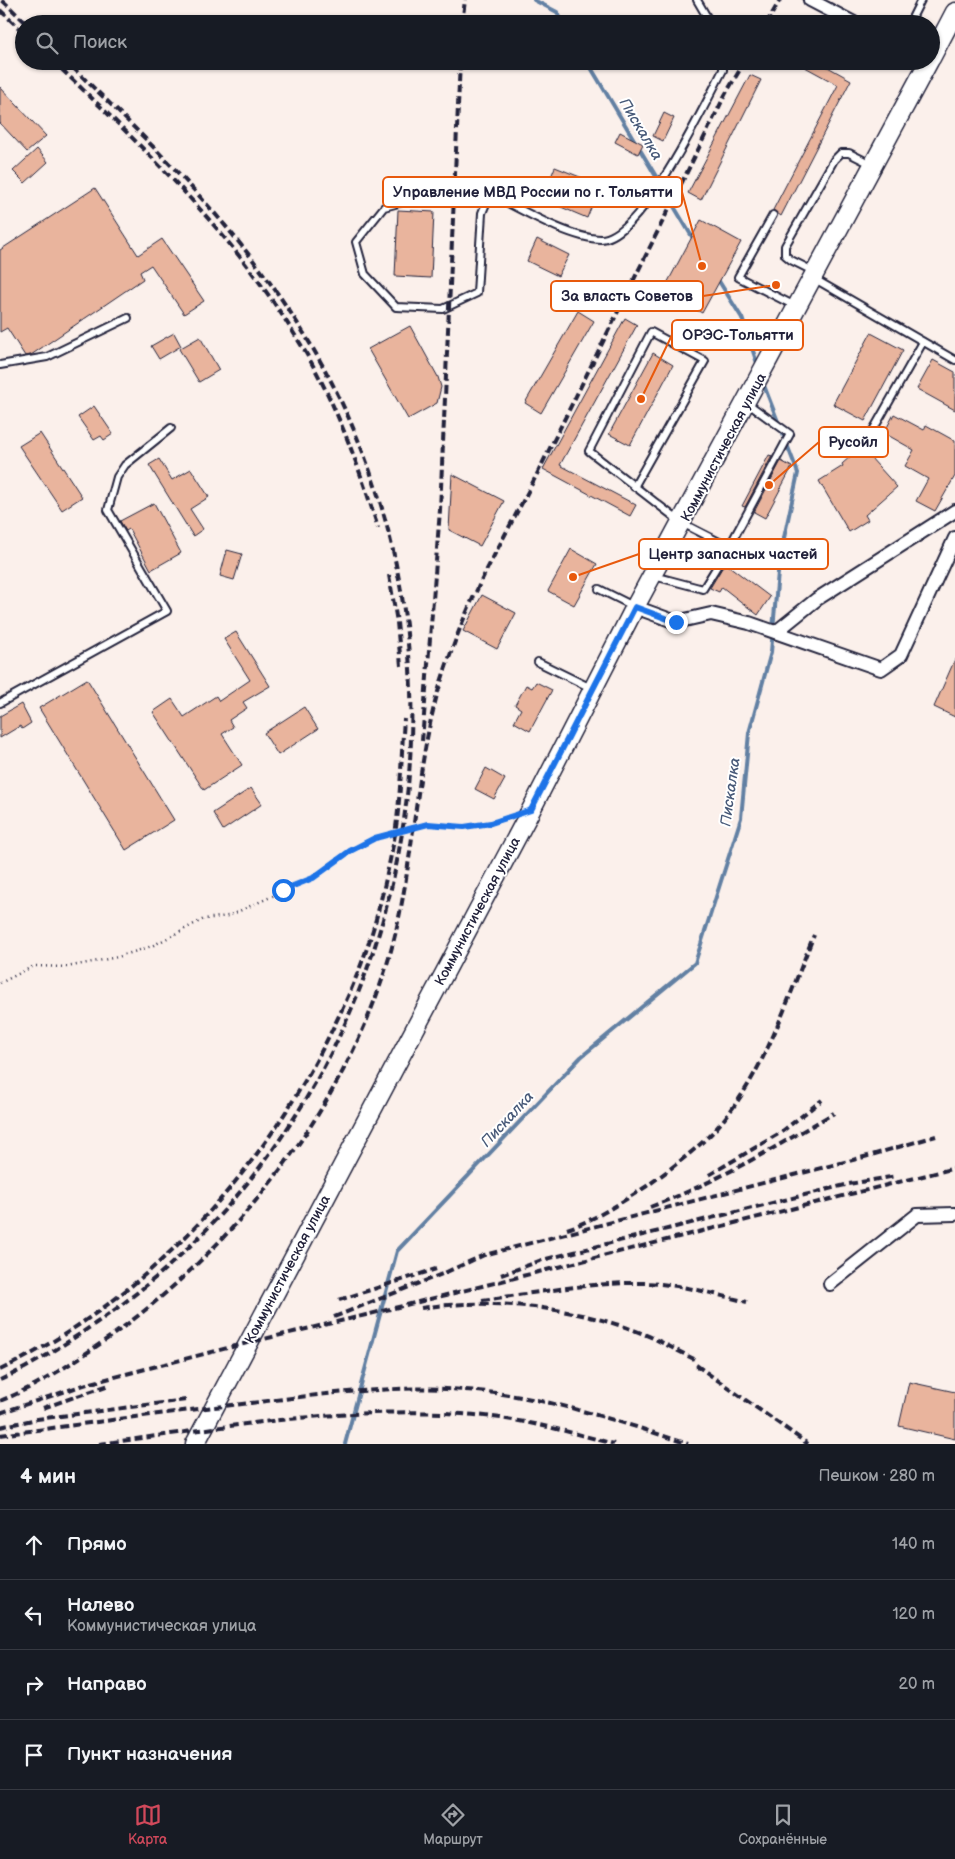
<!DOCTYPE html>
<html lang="ru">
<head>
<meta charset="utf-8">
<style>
	:root { --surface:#171b24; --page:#242831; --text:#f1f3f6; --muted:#9ea1a6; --line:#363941; --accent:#d1495b }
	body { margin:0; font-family:"Balsamiq Sans",sans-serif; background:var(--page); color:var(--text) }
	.stop { position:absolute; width:15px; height:15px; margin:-11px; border:4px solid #1a73e8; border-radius:50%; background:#fff }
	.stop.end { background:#1a73e8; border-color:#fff; box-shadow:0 1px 5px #0008 }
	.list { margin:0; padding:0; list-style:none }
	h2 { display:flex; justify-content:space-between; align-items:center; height:65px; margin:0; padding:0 20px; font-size:21px }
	h2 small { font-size:16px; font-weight:400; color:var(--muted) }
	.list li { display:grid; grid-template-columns:32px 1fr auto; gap:15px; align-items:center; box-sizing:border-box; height:70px; padding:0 20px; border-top:1px solid var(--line) }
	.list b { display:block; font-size:19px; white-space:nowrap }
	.list p { margin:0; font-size:16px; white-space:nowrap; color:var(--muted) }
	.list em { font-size:16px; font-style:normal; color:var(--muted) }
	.icon { flex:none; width:28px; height:28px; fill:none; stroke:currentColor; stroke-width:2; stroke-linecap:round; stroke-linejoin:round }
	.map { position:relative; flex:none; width:955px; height:1444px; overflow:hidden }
	.search { position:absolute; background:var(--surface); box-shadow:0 1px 4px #0004; left:15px; right:15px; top:15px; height:55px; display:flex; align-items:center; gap:12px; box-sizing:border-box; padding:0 18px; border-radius:28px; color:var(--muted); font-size:19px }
	.sheet { height:345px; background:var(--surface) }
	nav { display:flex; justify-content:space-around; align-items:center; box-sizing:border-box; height:70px; border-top:1px solid var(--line); background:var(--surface); font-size:14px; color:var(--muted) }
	nav a { display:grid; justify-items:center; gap:2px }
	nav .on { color:var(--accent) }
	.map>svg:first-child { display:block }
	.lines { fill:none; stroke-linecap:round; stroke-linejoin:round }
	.stream { stroke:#6280a3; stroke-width:4 }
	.building { fill:#e9b49d; stroke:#22223b }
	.lane-casing { stroke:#22223b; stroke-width:10 }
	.street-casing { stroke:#22223b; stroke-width:16 }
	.secondary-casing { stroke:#22223b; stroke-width:21 }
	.path { stroke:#22223b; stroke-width:2.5; stroke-dasharray:1 4; stroke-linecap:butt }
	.lane { stroke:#fff; stroke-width:6 }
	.street { stroke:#fff; stroke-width:12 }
	.secondary { stroke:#fff; stroke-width:18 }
	.rail { stroke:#22223b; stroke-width:4; stroke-dasharray:8 4; stroke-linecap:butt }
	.route { stroke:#1a73e8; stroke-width:6 }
	.labels { text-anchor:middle; stroke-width:4; stroke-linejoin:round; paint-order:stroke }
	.street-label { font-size:14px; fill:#22223b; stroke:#fff }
	.water-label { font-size:15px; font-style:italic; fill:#475978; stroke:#fff }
	.leader { fill:none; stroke:#e8590c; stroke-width:2 }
	.callout-dot { fill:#e8590c; stroke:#fff; stroke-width:2 }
	.callout { fill:#fff; stroke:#e8590c; stroke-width:2 }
	.callout-label { font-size:15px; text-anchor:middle; font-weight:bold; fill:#22223b }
</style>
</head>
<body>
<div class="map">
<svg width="955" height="1444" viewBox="0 0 955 1444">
	<rect width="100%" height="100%" fill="#fbf0eb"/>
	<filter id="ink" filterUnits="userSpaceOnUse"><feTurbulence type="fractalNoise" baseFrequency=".02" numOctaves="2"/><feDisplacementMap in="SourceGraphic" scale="10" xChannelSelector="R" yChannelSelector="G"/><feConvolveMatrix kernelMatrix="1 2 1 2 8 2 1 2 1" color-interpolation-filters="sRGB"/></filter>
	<g filter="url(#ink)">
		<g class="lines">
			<g class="stream">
				<path d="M534,0L557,12L564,24"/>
				<path d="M587,61L694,240"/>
				<path d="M717,278L742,318L758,366"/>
				<path d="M345,1444L397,1251L581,1057L695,963L741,818L749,733L771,652L779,561L798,473L763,383"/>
			</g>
		</g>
		<g class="building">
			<path d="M794,61H817L851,80L781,216L773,210L838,85Z"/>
			<path d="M750,75L761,80L701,200L688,193Z"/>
			<path d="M0,87L46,136L27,152L0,123Z"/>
			<path d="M664,113L674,118L663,141L653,136Z"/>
			<path d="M620,132L643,144L638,154L615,142Z"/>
			<path d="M37,149L48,162L25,183L13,171Z"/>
			<path d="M555,167L600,185L587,218L542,199Z"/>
			<path d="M95,188L138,255L162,239L204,301L184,314L151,265L140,272L143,279L31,355L25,356L7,328L0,332V250Z"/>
			<path d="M398,210L434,212L431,278L395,276Z"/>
			<path d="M701,220L741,242L702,313L663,291Z"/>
			<path d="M537,239L569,255L558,276L527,261Z"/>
			<path d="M578,311L594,321L541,413L525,403Z"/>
			<path d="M625,318L637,325L560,465L636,505L630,516L543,469Z"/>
			<path d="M410,326L438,377L441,387L437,403L408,419L368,349Z"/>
			<path d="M174,333L181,346L159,359L151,346Z"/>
			<path d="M871,333L903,350L865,421L833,404Z"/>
			<path d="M200,337L219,370L199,382L179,349Z"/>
			<path d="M653,353L673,365L630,445L609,434Z"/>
			<path d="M933,360L955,372V410L917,389Z"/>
			<path d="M94,406L113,434L104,440L101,436L94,440L78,417Z"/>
			<path d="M894,414L924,430L926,425L955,441V476L935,511L916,501L928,479L905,466L914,450L884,433Z"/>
			<path d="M40,433L82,497L62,510L19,446Z"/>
			<path d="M861,447L897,487L865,515L868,520L849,532L819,481L843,466L842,464Z"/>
			<path d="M769,455L772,456L745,507L742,506Z"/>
			<path d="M159,459L172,480L191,469L209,497L190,509L203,529L193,536L149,465Z"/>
			<path d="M781,461L792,467L765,518L754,512Z"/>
			<path d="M452,474L504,501L480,546L449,530Z"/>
			<path d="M154,503L181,553L151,570L129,529L126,531L120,521Z"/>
			<path d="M571,549L597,564L574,605L548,591Z"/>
			<path d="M227,550L242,554L234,580L220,576Z"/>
			<path d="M725,563L770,597L758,615L722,587L719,592L710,588Z"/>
			<path d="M482,595L516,613L497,649L463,631Z"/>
			<path d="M236,632L270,686L243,702L247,708L229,720L233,727L222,734L242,765L204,790L153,712L172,699L184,717L216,696L219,701L250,680L224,639Z"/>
			<path d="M955,659V717L934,707Z"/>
			<path d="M87,679L174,820L126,850L39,708Z"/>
			<path d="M536,682L552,690L530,731L514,722L521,709L515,705L526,685L532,688Z"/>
			<path d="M21,704L31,723L22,729L20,726L0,738V716Z"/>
			<path d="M304,707L318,729L278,755L264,733Z"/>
			<path d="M486,768L505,779L494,799L475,789Z"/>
			<path d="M251,788L262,804L223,830L213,813Z"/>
			<path d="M909,1382L955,1392V1439L899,1426Z"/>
		</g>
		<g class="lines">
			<defs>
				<g id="lane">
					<path d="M697,0L711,24"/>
					<path d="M909,24L921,0"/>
					<path d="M490,194L421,197L384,207L356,242L365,274L396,307L443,309L477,293L482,213L490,194C519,208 570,239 601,239C642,238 705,104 723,70V61"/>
					<path d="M773,215L738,277L795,306"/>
					<path d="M815,272L791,260L785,255V246L834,160L841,153H849L873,165"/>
					<path d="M813,278L955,360"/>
					<path d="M0,365L47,357L128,318"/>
					<path d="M872,432L923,342"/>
					<path d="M634,487L705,361L651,332L589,451L682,523L729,547L703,589L654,576"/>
					<path d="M729,547L790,434L747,403"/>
					<path d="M599,589L633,606"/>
					<path d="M538,662L591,688"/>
					<path d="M0,703L167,611L108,510L117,477L125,465L171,428"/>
				</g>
				<g id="street">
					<path d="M810,0L856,24"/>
					<path d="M635,607L676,622L711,614L749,623L881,669L901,655L955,538"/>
					<path d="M776,632L817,599L955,511"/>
					<path d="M830,1284L917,1215L955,1214"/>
				</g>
				<g id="secondary">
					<path d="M931,58L955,12"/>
					<path d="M195,1444L531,810L635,607L929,61"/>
				</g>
			</defs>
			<use href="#lane" class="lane-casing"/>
			<use href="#street" class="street-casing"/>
			<use href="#secondary" class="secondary-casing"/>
			<path class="path" d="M0,983L34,966L67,967L118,957L152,946L204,919L228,916L313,878L350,851L375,839L428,824L464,827L491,823L511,817"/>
			<use href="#lane" class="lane"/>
			<use href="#street" class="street"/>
			<use href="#secondary" class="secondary"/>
			<g class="rail">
				<path d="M2,0L27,24"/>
				<path d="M0,10L24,33"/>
				<path d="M462,24L465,0"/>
				<path d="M766,24L780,0"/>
				<path d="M53,61C140,144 229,229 293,332C332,392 357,460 378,528"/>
				<path d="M389,575L397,622L401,666"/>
				<path d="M422,741L440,510L460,61"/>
				<path d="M709,1175L780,1133L822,1100"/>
				<path d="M650,1207C715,1183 774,1148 834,1113"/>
				<path d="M567,1229C595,1220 622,1202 647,1186C669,1170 692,1153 712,1133C763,1079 786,1003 814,935"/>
				<path d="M501,1275L542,1260L849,1184L896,1176"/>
				<path d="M339,1300L436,1269"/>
				<path d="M482,1300C538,1293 606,1279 661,1284C690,1287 719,1295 747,1302"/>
				<path d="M421,1308C493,1297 586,1308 653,1338C667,1345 680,1352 694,1359"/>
				<path d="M334,1317L442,1274L484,1255L868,1156L936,1136"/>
				<path d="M696,1365L808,1444"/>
				<path d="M0,1370C147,1299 262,1174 333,1028C350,994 366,956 376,919C383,893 389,866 394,840C401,800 401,759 404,719"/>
				<path d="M0,1380C34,1365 65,1344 96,1323C393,1120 496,715 337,393C271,260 171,162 66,61"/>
				<path d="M0,1401C38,1386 74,1362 107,1339C241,1244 358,1092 396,931C414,853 416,772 437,695C443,675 450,655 457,636C481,573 517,516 546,456C606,336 666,215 725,95L745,61"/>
				<path d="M43,1408L109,1385"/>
				<path d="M0,1413L87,1384L247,1343L366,1315L955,1168"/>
				<path d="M0,1427L37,1419L186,1400"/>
				<path d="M0,1435C83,1424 167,1412 251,1403C323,1394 391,1385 465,1390C541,1395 616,1420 688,1444"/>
				<path d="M99,1444C219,1428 341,1406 462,1414C513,1417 564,1430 614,1444"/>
			</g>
		</g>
	</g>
	<g class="lines" filter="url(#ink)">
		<path class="route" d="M283,890L313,878L350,851L375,838L428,824L464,827L491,823L531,810L635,607L676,622"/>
	</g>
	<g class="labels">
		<g class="street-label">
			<text transform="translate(723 447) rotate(-62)" y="5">Коммунистическая улица</text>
			<text transform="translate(477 911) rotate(-62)" y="5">Коммунистическая улица</text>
			<text transform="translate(287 1269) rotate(-62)" y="5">Коммунистическая улица</text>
		</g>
		<g class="water-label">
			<text transform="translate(641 129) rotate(59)" y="5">Пискалка</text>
			<text transform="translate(730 792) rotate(-82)" y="5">Пискалка</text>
			<text transform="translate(507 1119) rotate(-47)" y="5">Пискалка</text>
		</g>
	</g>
	<path class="leader" d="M702 266L682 192M776 285L703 296M641 399L672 335M769 485L819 442M573 577L639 554"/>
	<g class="callout-dot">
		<circle cx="702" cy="266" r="5"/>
		<circle cx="776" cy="285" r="5"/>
		<circle cx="641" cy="399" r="5"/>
		<circle cx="769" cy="485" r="5"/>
		<circle cx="573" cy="577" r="5"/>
	</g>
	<g class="callout">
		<rect x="383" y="177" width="299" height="30" rx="5"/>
		<rect x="551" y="281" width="152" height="30" rx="5"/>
		<rect x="672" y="320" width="131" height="30" rx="5"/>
		<rect x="819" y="427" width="69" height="30" rx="5"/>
		<rect x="639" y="539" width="189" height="30" rx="5"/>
	</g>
	<g class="callout-label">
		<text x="533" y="197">Управление МВД России по г. Тольятти</text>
		<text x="627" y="301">За власть Советов</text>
		<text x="738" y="340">ОРЭС-Тольятти</text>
		<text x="853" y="447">Русойл</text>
		<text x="733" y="559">Центр запасных частей</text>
	</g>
</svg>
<div class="stop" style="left:283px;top:890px"></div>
<div class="stop end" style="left:676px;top:622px"></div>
<div class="search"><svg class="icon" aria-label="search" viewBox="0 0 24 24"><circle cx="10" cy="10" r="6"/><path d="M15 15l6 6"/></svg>Поиск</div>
</div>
<section class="sheet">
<h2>4 мин<small>Пешком · 280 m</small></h2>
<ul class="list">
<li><svg class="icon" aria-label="ahead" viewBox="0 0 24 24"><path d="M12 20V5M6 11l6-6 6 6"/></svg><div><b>Прямо</b></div><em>140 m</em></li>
<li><svg class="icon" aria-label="left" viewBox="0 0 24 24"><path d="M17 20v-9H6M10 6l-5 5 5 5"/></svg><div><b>Налево</b><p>Коммунистическая улица</p></div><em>120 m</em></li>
<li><svg class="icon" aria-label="right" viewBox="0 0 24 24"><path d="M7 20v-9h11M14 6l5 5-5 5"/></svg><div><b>Направо</b></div><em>20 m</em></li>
<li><svg class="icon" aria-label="arrive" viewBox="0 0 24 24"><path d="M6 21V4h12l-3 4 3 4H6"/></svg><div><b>Пункт назначения</b></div></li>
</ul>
</section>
<nav>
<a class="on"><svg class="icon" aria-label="map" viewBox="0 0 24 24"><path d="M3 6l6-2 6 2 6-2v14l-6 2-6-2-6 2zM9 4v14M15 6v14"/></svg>Карта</a>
<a><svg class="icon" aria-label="directions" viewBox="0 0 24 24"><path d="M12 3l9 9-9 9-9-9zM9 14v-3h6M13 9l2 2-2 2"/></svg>Маршрут</a>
<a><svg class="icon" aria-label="saved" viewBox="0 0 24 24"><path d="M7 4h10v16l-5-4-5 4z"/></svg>Сохранённые</a>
</nav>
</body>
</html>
